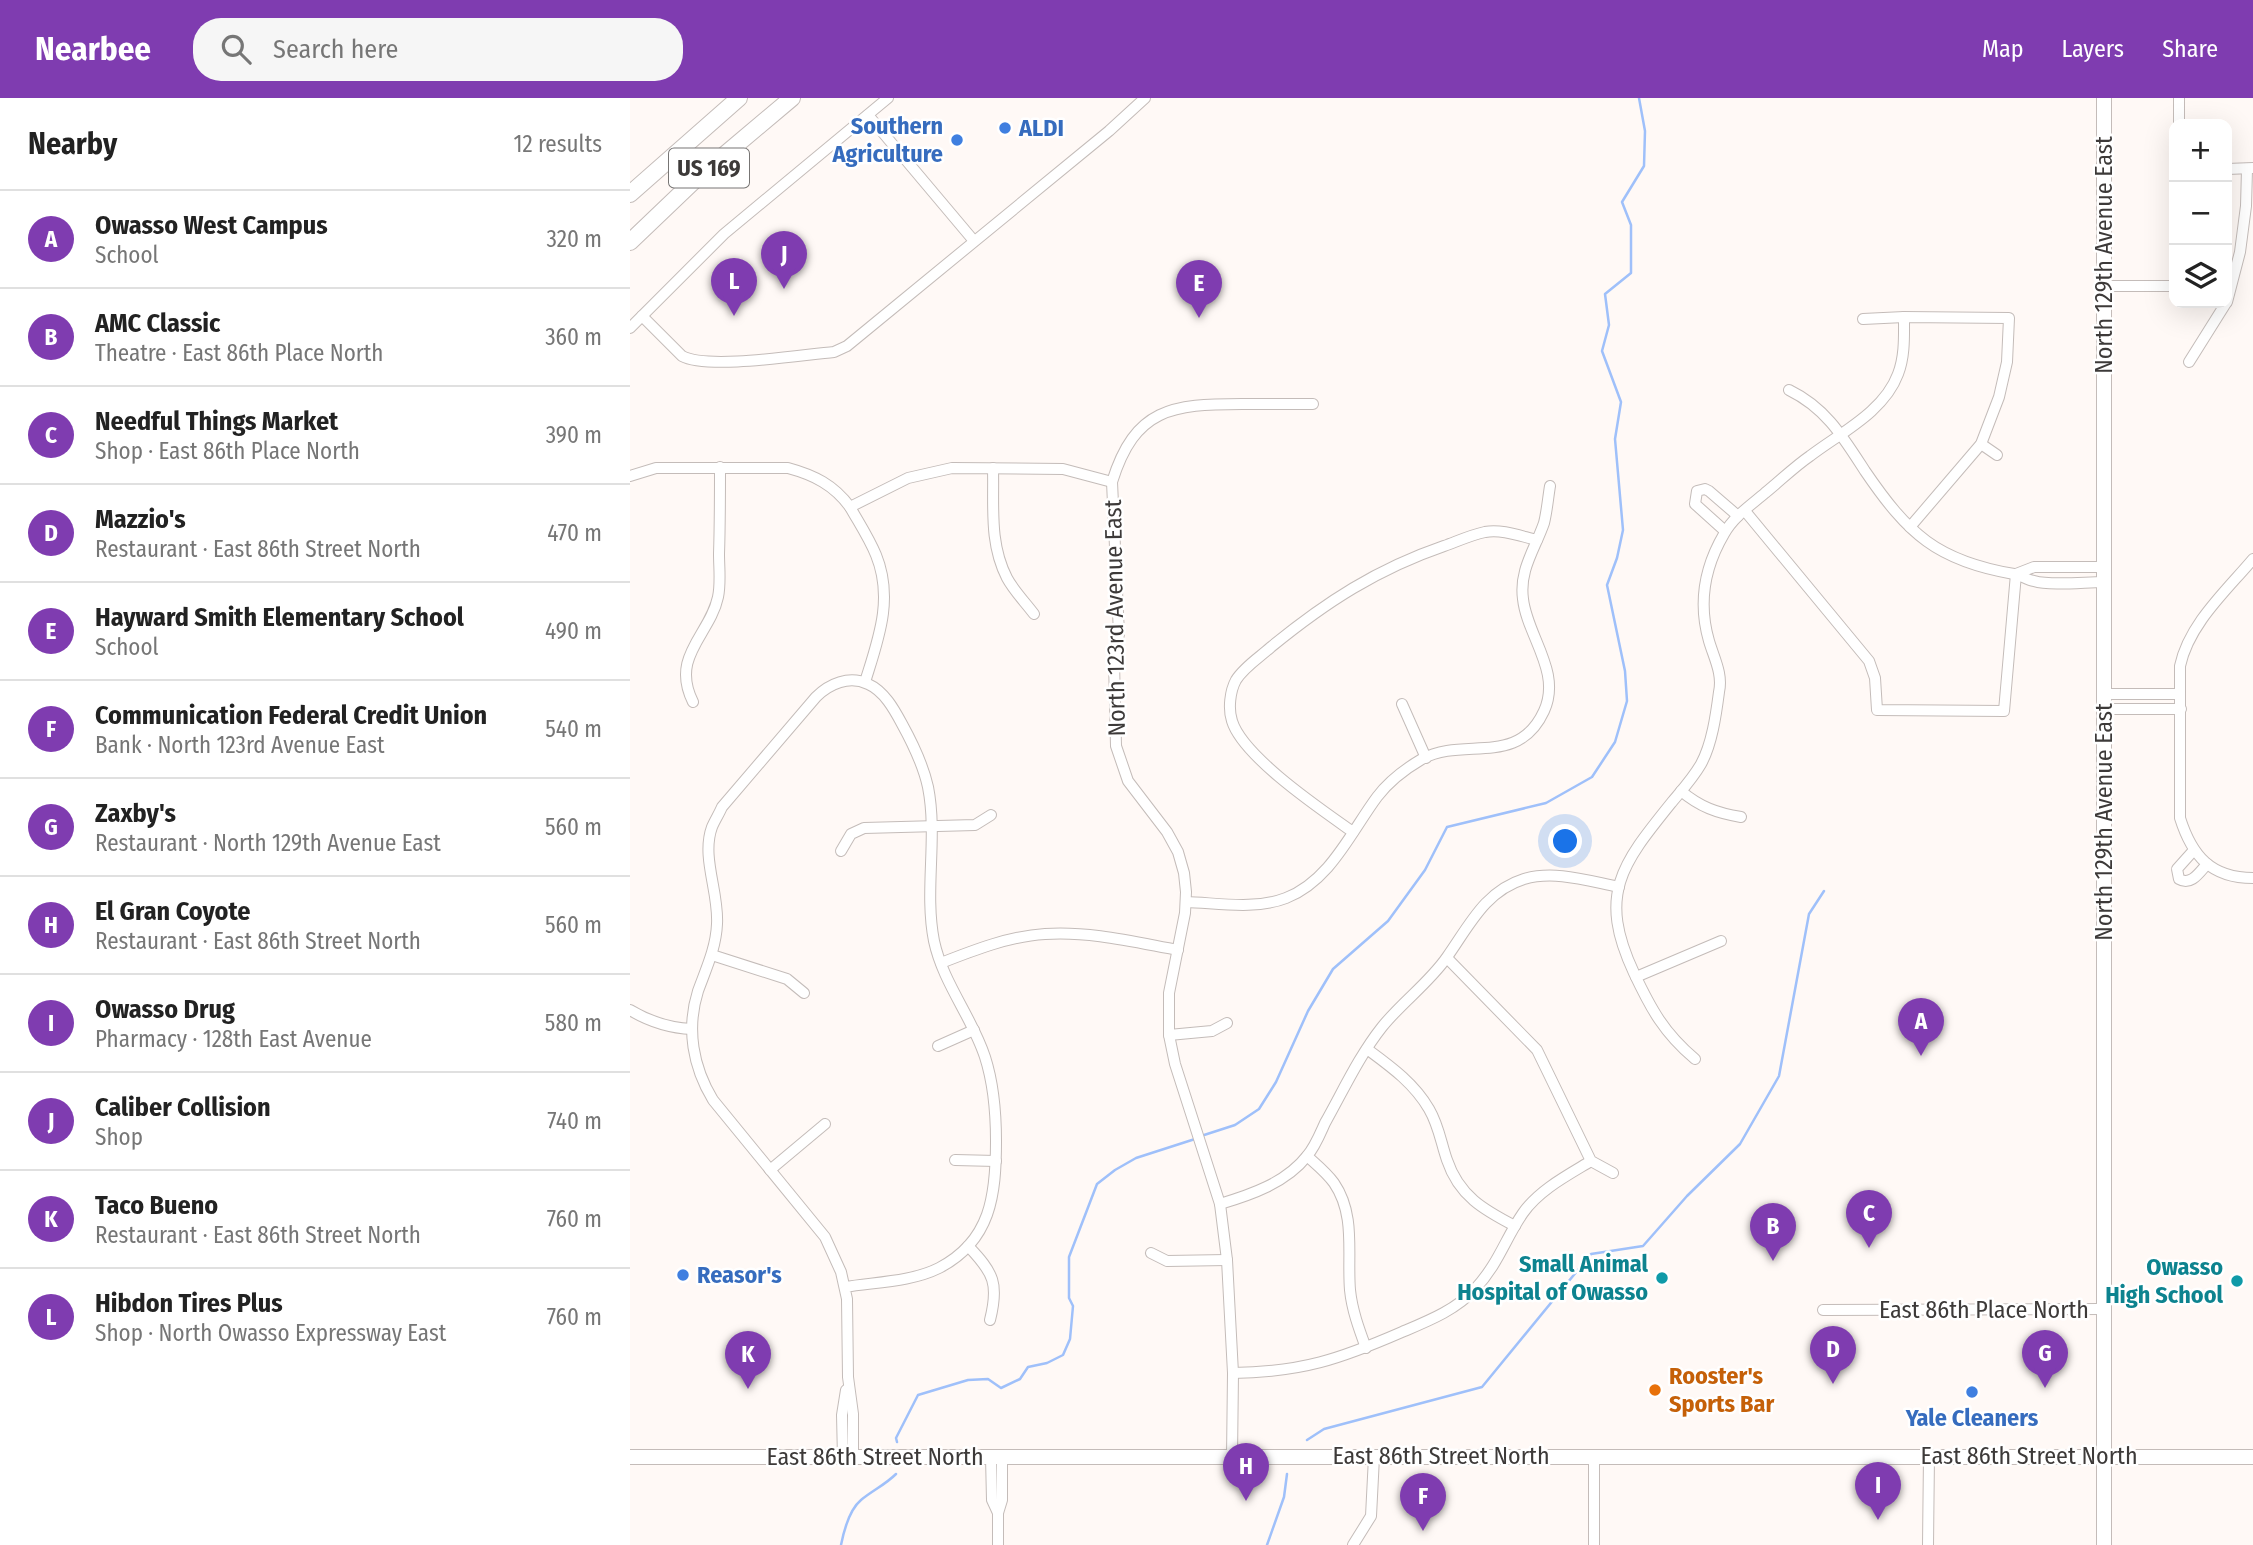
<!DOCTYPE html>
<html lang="en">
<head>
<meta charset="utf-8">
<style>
	:root { --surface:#fff; --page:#f6f6f6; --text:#222; --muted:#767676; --line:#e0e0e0; --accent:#7f3cb0 }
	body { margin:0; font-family:"Fira Sans Condensed",sans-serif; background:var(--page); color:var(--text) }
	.controls { position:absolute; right:21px; top:21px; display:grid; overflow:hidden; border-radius:14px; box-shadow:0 7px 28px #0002 }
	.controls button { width:63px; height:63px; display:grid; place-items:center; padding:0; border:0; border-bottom:2px solid var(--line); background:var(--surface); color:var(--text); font:35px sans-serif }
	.you { position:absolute; left:936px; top:744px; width:24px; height:24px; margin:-18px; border:5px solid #fff; border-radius:50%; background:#1a73e8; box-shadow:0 0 0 10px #1a73e833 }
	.badge { display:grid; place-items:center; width:46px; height:46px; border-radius:50%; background:var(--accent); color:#fff; font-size:23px; font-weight:700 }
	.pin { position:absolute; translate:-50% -58px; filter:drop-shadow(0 2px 4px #0008) }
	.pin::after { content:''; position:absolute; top:37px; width:24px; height:21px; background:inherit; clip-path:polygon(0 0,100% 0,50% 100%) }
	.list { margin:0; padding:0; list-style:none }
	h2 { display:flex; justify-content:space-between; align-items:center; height:91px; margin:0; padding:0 28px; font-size:30px }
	h2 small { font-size:23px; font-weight:400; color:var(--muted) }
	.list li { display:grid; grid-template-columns:46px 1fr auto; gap:21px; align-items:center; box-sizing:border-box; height:98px; padding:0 28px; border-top:2px solid var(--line) }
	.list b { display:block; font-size:26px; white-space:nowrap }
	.list p { margin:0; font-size:23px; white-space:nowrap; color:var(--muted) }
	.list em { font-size:23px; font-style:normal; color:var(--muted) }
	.icon { flex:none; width:38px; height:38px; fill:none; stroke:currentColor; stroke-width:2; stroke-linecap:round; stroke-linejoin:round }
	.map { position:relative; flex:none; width:1623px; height:1447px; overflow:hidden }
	header { display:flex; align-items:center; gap:42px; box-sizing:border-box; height:98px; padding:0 35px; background:var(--accent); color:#fff }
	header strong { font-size:33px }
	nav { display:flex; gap:38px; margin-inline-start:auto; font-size:24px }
	.search { width:490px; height:63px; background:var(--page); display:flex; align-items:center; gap:18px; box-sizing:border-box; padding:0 24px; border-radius:28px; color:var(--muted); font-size:26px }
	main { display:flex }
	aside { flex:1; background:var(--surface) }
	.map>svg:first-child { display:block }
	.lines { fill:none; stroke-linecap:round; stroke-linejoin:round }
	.stream { stroke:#9fc0fa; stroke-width:2.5 }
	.minor-casing { stroke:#c4bcb9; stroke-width:12 }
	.major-casing { stroke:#c4bcb9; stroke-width:16 }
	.highway-casing { stroke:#c4bcb9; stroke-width:18 }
	.minor { stroke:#fff; stroke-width:10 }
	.major { stroke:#fff; stroke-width:14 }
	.highway { stroke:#fff; stroke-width:16 }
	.shop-dot { fill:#3f7fe0; stroke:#fff; stroke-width:2.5 }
	.culture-dot { fill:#0f9aa8; stroke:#fff; stroke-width:2.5 }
	.food-dot { fill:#e8710a; stroke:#fff; stroke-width:2.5 }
	.labels { text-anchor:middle; stroke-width:5; stroke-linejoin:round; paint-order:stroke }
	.shield { fill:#fff; stroke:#777574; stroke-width:2 }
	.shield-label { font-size:23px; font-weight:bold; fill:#3d3a39 }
	.shop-label { font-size:24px; font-weight:bold; fill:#366cbe; stroke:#fff; text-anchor:start }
	.street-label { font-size:24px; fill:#3d3a39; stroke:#fff }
	.culture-label { font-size:24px; font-weight:bold; fill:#0d838f; stroke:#fff; text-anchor:end }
	.food-label { font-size:24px; font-weight:bold; fill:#c56008; stroke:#fff; text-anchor:start }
</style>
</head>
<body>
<header>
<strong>Nearbee</strong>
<div class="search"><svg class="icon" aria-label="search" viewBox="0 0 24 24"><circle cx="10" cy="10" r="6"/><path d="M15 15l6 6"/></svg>Search here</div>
<nav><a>Map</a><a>Layers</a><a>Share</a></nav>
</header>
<main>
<aside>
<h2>Nearby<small>12 results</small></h2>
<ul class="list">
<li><span class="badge">A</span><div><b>Owasso West Campus</b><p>School</p></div><em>320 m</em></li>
<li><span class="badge">B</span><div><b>AMC Classic</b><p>Theatre · East 86th Place North</p></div><em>360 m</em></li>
<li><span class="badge">C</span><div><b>Needful Things Market</b><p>Shop · East 86th Place North</p></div><em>390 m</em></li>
<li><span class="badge">D</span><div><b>Mazzio's</b><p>Restaurant · East 86th Street North</p></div><em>470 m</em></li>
<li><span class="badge">E</span><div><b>Hayward Smith Elementary School</b><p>School</p></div><em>490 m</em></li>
<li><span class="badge">F</span><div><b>Communication Federal Credit Union</b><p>Bank · North 123rd Avenue East</p></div><em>540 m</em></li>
<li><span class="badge">G</span><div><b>Zaxby's</b><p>Restaurant · North 129th Avenue East</p></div><em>560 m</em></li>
<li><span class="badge">H</span><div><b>El Gran Coyote</b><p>Restaurant · East 86th Street North</p></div><em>560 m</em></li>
<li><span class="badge">I</span><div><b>Owasso Drug</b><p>Pharmacy · 128th East Avenue</p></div><em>580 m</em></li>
<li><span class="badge">J</span><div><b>Caliber Collision</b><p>Shop</p></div><em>740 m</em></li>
<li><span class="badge">K</span><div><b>Taco Bueno</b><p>Restaurant · East 86th Street North</p></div><em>760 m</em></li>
<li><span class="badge">L</span><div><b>Hibdon Tires Plus</b><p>Shop · North Owasso Expressway East</p></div><em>760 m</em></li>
</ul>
</aside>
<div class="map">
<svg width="1623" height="1447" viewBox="0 0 1623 1447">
	<rect width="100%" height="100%" fill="#fff9f6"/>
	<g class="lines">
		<g class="stream">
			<path d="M571,1038L605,1027L629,1011L646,984L678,913L703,871L758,823L795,772L817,729L916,705L962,679L985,644L997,603L995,573L977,487L987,460L993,432L985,341L991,304L972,253L979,227L975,196L1001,175V127L992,104L1014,68L1015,33L1009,0"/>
			<path d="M677,1342L694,1331L852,1289L961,1156L1013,1148L1057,1098L1110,1046L1149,978L1179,816L1194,793"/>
			<path d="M267,1344L266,1340L288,1297L338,1282L358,1281L371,1290L390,1281L398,1269L417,1265L433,1257L440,1241L443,1208L439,1200V1159L467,1086L485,1072L506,1060L565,1041"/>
			<path d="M211,1447C214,1432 219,1412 231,1402C243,1392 255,1387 266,1376"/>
			<path d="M637,1447L654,1399L657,1376"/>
		</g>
		<defs>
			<g id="minor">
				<path d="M1549,0V26"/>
				<path d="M238,17L344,143"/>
				<path d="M1597,71L1623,70"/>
				<path d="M1474,188H1544"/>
				<path d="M1597,204L1610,154L1616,108L1617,71"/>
				<path d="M12,218L52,258C78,272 170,257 204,254L217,248L479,33L515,0"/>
				<path d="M1233,221L1274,219L1379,220L1377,264L1369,299L1351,346L1280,429"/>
				<path d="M0,230L94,136L258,0"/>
				<path d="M1559,264L1596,205"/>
				<path d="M1159,292C1196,310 1213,339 1235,373C1278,436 1307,463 1384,476C1391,477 1397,482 1404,483C1420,488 1455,484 1473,484"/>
				<path d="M1351,346L1367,357"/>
				<path d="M363,370C364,408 359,445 377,480C384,493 395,504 404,516"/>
				<path d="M0,378L26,370H158C184,377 204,387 220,409L278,380L322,370L433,371L482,384"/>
				<path d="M220,409C229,425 239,440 246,457C264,501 248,542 235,584"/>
				<path d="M1115,413L1239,563L1245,580L1247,612L1374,613L1386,476"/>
				<path d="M1095,433L1065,406L1067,393L1075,391L1079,393L1108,418"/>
				<path d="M1623,461C1596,493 1559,526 1550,568V720C1562,758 1581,780 1623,780"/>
				<path d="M1386,476L1404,469H1473"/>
				<path d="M1474,596H1550"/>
				<path d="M63,604C40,558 80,537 88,499C91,485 89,470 89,456C90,427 90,398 90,369"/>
				<path d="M772,606L796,660"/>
				<path d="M1474,611H1551"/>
				<path d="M1051,693C1070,709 1087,715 1111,719"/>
				<path d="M723,734C692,712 613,659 602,623C598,611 600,593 606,582C614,569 630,559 641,549C696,504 747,471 814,448C828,443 841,437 855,434C872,431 890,438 907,442"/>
				<path d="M1564,752L1547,771L1549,781C1561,788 1569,775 1577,766"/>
				<path d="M211,753L221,736L234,730L345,727L361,717"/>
				<path d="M556,804C588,805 625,812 656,800C700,783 721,734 747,699C759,683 775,671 792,661C834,638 888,670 914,613C932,574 897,538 893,501C889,472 905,451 914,425C917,413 918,400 920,388"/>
				<path d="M82,857L157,881L174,895"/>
				<path d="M817,860L907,952L961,1063L983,1075"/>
				<path d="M311,865C344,852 380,838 415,836C460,833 504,844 548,852"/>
				<path d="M1006,879L1091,843"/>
				<path d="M0,912C20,924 39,930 62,931"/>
				<path d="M539,937L582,933L597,925"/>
				<path d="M308,948L344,932"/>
				<path d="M737,951C760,968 784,985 799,1011C809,1028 811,1045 817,1062C829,1098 854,1112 885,1128"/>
				<path d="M1065,961C1034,935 1021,911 1004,875C967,796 992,766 1042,704C1052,692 1063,680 1071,666C1082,646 1086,617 1089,594C1093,576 1084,560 1079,543C1068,505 1074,470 1094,436C1103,419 1121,407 1135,395C1150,383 1164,369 1180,358C1210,335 1254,314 1268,276C1275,258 1274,238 1274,219"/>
				<path d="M677,1058C687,1067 697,1075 704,1085C726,1117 717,1156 720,1192C722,1212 729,1231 736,1250"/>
				<path d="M325,1062L366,1063"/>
				<path d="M140,1072L195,1026"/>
				<path d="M590,1106C620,1097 656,1085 677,1058C685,1049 690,1036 695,1025C713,993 729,958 752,929C772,904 799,885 817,859C839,828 855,793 894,781C925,772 958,783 989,789"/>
				<path d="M338,1148C364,1175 369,1186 360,1222"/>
				<path d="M521,1155L537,1163L597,1162"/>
				<path d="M215,1189C245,1184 281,1184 309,1170C361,1143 366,1097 366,1043C366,1015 364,987 355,959C342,919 313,885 304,843C294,792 308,740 298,689C293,666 283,646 272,626C264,611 254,593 238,586C219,577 199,586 186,599L92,709C89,716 85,722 82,729C71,759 89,794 87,826C86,850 76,871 68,893C56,931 63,969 83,1002L195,1139L211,1174L217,1201L218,1279L223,1316V1360"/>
				<path d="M1193,1212L1474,1211"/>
				<path d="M603,1275C672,1274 710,1261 772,1234C798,1223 826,1212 845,1191C869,1165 875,1141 893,1115C909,1092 938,1077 961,1063"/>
				<path d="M964,1358V1447"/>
				<path d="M361,1359L362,1402L368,1415"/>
				<path d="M602,1359L603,1275L597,1162L590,1106L545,966L539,937V895L555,815L556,794L554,775L548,754L537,734L498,683L486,648L484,564L489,536L482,384C505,310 542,306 612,306C635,306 659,306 683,306"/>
				<path d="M213,1360L212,1317L216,1292"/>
				<path d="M368,1447V1415L372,1402V1359"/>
				<path d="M723,1447L741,1418L744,1359"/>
				<path d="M1298,1447L1299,1358"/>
			</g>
			<g id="major">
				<path d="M0,1359H1623"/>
				<path d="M1474,1447V0"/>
			</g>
			<g id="highway">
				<path d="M0,96L109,0"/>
				<path d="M0,144L67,80L162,0"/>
			</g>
		</defs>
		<use href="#minor" class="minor-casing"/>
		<use href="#major" class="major-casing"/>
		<use href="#highway" class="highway-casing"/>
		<use href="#minor" class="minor"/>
		<use href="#major" class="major"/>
		<use href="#highway" class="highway"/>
	</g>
	<g class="shop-dot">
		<circle cx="375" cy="30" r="7"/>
		<circle cx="327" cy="42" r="7"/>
		<circle cx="53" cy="1177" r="7"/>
		<circle cx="1342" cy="1294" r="7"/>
	</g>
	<g class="culture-dot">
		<circle cx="1032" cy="1180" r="7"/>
		<circle cx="1607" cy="1183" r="7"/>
	</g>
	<circle class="food-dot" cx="1025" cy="1292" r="7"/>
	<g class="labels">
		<rect class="shield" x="39" y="50.5" width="80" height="39" rx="5"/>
		<g class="shield-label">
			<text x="79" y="78">US 169</text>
		</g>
		<g class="shop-label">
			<text x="313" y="36" text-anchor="end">Southern<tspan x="313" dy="28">Agriculture</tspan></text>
			<text x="389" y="38">ALDI</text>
			<text x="67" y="1185">Reasor's</text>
			<text x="1342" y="1328" text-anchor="middle">Yale Cleaners</text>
		</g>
		<g class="street-label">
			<text transform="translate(1474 157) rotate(-90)" y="8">North 129th Avenue East</text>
			<text transform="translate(485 520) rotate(-91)" y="8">North 123rd Avenue East</text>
			<text transform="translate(1474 724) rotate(-90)" y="8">North 129th Avenue East</text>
			<text x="1354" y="1220">East 86th Place North</text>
			<text x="811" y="1366">East 86th Street North</text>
			<text x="1399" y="1366">East 86th Street North</text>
			<text x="245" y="1367">East 86th Street North</text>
		</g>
		<g class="culture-label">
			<text x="1018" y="1174">Small Animal<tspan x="1018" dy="28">Hospital of Owasso</tspan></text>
			<text x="1593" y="1177">Owasso<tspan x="1593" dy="28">High School</tspan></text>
		</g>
		<g class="food-label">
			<text x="1039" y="1286">Rooster's<tspan x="1039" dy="28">Sports Bar</tspan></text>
		</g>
	</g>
</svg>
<div class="controls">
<button>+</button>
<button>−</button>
<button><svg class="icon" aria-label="layers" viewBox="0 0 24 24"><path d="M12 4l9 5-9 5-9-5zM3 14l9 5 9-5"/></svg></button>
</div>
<div class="you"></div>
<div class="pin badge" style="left:1291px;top:958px">A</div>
<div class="pin badge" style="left:1143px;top:1163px">B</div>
<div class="pin badge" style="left:1239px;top:1150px">C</div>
<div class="pin badge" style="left:1203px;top:1286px">D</div>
<div class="pin badge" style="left:569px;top:220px">E</div>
<div class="pin badge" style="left:793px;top:1433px">F</div>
<div class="pin badge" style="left:1415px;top:1290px">G</div>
<div class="pin badge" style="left:616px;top:1403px">H</div>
<div class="pin badge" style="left:1248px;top:1422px">I</div>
<div class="pin badge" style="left:154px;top:191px">J</div>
<div class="pin badge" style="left:118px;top:1291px">K</div>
<div class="pin badge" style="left:104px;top:218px">L</div>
</div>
</main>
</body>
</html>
